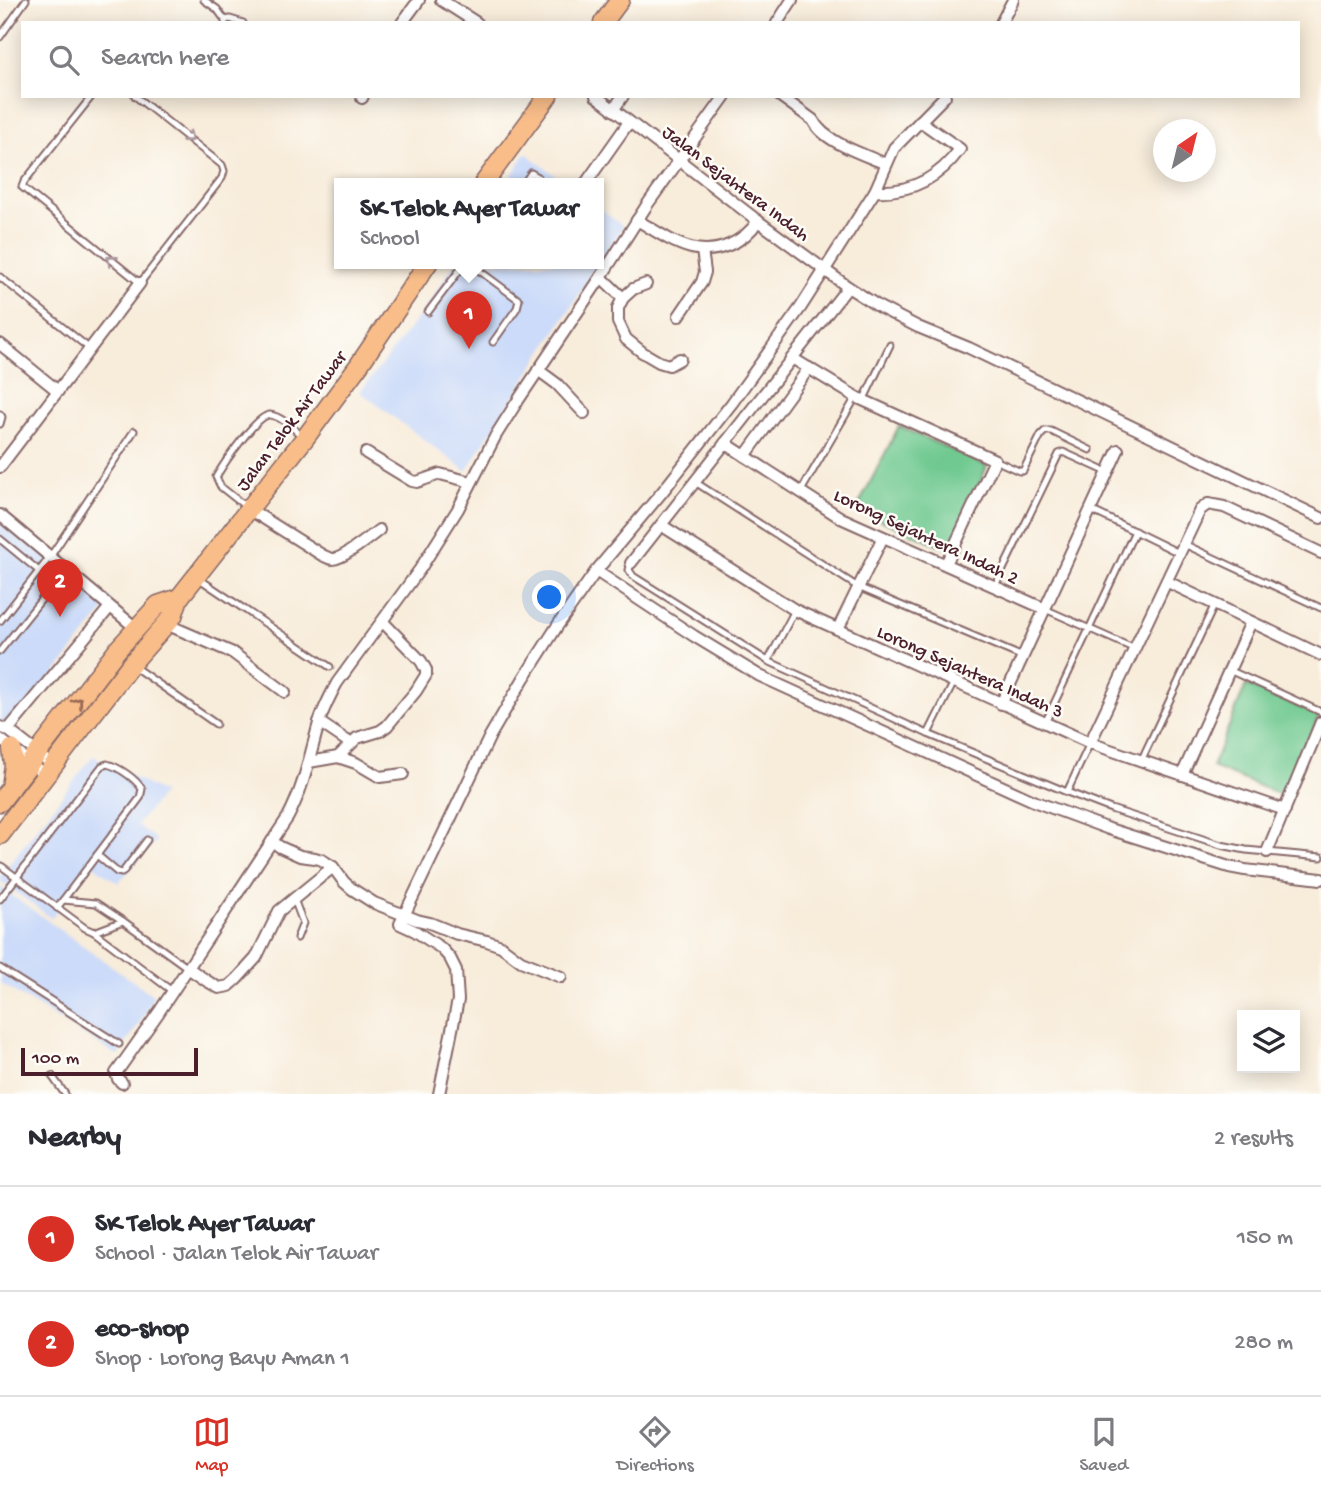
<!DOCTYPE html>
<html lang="en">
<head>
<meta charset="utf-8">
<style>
	:root { --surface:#fff; --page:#f2f2f3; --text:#2b2b33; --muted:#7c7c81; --line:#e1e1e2; --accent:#d93025 }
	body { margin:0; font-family:"Gochi Hand",sans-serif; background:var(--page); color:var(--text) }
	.controls { position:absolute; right:21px; bottom:21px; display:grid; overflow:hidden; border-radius:0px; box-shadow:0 4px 18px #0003 }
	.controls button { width:63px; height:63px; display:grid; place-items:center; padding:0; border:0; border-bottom:2px solid var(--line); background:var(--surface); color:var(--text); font:35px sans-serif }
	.compass { position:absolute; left:1153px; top:119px; width:63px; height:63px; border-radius:50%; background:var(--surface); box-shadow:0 4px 18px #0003; rotate:35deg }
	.scale { position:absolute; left:21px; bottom:18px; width:177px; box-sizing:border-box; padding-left:7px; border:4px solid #4a1f2b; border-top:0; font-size:19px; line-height:24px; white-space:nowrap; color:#4a1f2b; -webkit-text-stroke:5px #fdfcf7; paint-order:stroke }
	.you { position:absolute; left:550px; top:598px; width:24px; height:24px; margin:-18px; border:5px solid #fff; border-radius:50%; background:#1a73e8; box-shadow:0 0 0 10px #1a73e833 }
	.badge { display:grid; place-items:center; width:46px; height:46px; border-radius:50%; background:var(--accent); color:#fff; font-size:23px; font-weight:700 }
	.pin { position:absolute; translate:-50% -58px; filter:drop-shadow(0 2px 4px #0008) }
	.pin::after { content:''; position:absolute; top:37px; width:24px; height:21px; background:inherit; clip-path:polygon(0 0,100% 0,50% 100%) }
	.popup { position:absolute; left:334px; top:178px; width:270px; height:91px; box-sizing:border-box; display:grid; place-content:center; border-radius:0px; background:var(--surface); filter:drop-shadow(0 2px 5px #0005); font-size:23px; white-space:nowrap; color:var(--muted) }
	.popup b { font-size:26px; color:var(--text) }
	.popup::after { content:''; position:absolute; left:50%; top:100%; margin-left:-14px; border:14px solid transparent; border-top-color:var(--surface) }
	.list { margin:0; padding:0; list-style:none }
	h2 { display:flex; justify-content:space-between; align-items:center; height:91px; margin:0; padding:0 28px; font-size:30px }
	h2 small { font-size:23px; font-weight:400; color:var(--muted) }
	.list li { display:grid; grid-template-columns:46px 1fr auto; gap:21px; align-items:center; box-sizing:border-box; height:105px; padding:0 28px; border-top:2px solid var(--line) }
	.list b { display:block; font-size:26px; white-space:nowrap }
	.list p { margin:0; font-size:23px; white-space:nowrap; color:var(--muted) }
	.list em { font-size:23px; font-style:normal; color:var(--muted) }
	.icon { flex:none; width:38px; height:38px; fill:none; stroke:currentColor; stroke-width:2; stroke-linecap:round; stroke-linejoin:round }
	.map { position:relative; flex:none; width:1321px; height:1094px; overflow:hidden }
	.search { position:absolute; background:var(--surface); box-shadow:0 4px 18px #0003; left:21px; right:21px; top:21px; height:77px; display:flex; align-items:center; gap:18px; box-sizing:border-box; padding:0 24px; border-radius:0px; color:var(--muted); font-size:26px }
	.sheet { height:301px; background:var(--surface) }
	nav { display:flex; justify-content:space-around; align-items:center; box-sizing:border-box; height:98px; border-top:2px solid var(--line); background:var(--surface); font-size:19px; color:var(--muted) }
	nav a { display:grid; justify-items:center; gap:4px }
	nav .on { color:var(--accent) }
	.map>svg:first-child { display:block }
	.built { fill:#ccdbf9 }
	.green { fill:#70c990; stroke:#5d745e; stroke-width:2 }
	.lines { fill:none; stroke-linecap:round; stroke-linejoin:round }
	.lane-casing { stroke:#876768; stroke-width:9 }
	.street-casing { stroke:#876768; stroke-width:14 }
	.primary-casing { stroke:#876768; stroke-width:21 }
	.lane { stroke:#fff; stroke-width:5 }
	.street { stroke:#fff; stroke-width:10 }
	.primary { stroke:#f8bd89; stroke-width:18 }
	.oneway { stroke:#ae9aa0 }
	.oneway2 { stroke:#986655 }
	.labels { text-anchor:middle; stroke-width:5; stroke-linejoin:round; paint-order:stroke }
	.street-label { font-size:19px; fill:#4a1f2b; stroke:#fdfcf7 }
</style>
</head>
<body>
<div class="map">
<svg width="1321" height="1094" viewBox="0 0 1321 1094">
	<rect width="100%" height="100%" fill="#fdfcf7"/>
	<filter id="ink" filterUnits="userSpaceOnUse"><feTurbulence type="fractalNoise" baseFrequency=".0143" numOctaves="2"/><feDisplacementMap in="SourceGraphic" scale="14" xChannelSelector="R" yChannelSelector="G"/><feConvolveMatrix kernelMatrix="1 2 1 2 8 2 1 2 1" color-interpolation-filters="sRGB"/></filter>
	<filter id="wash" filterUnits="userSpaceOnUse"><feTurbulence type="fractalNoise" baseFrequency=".00686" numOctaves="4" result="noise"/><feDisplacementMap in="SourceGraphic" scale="28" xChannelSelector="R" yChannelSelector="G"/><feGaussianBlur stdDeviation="1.57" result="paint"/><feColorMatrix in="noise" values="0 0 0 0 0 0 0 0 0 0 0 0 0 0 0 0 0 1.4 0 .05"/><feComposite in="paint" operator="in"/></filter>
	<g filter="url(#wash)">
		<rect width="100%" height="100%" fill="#f8ecda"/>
		<g class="built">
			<path d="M526,153L565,183H507Z"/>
			<path d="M599,208L623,226L466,471L360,392L427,306L455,263H598Z"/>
			<path d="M0,508L112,600L11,731L0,723Z"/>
			<path d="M93,756L163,793L137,825L157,840L118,883L93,865L51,918L0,881V876Z"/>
			<path d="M0,887L154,996L144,1016L118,1056L0,983Z"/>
		</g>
		<g class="green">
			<path d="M899,426L987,466L953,551L856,510Z"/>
			<path d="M1246,685L1319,715L1286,797L1212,767Z"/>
		</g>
	</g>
	<g filter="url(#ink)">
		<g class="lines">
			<defs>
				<g id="lane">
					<path d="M204,0L217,9L225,20V23"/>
					<path d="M225,20L230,19L243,23"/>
					<path d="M0,37L26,0"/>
					<path d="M92,96L24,182L22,187L140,283L222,178L224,171L222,165L135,96"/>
					<path d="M524,183L531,173L538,177"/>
					<path d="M469,263L519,300L517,308L493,342"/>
					<path d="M0,277L90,349"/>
					<path d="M428,312L465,263"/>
					<path d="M863,401L890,345"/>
					<path d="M0,414L2,417L0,424"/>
					<path d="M995,460L1019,471H1023L1041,435L1045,431H1051L1090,450"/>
					<path d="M695,482L858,587L1023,657"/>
					<path d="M801,491L856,397"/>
					<path d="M245,506L221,487L216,477C223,465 257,414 270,415C281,416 294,429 302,436"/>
					<path d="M1091,510L1179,553"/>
					<path d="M0,539L39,571"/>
					<path d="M1184,544L1321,608"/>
					<path d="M631,563L629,570L633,576L768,661L928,734L1067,792L1111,809L1221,845L1246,850L1321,857"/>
					<path d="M198,578L330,667"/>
					<path d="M995,586L1059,454L1063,452L1107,472"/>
					<path d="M1045,609L1135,649"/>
					<path d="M0,621L50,557L134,431"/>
					<path d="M0,651L65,570"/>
					<path d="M768,661L795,610"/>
					<path d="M133,666L216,724"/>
					<path d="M1229,670L1321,712"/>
					<path d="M1045,723L1135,531"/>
					<path d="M928,734L954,682"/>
					<path d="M1141,761L1214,606"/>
					<path d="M1067,792L1090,743"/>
					<path d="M97,855L117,872L122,873L147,840"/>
					<path d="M0,865L85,928L94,932L123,921L188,968"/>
					<path d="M0,899L102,766L107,764C119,767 136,779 142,789L140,798L57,908"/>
					<path d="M294,899L303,923L297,938"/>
					<path d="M63,900L96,903L123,921"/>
					<path d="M94,932L172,991"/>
					<path d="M0,968L119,1044"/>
					<path d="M52,1076L65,1094"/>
				</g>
				<g id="street">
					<path d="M441,0L477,23"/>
					<path d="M402,23L419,0"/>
					<path d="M777,23L792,0"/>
					<path d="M1001,23L1013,0"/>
					<path d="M596,96L758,221L848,287L881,308L918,327L969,348L1321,518"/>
					<path d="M780,96L813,120C823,142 865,155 886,164"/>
					<path d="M362,98L363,96"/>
					<path d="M613,110L623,96"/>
					<path d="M586,183L629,122"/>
					<path d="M875,191C911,193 939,178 960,149L920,121"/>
					<path d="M637,220C654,230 672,243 691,248C717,255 744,242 758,221"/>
					<path d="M601,277L623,298L618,308V322L626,339L642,352L659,362L669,365L680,359"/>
					<path d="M623,298L633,289L646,284"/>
					<path d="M679,316L702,282L705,272L702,250"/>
					<path d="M0,344L58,391"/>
					<path d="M792,358L856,397L995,460L946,564"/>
					<path d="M538,370L557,384L584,413"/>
					<path d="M725,443L841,518L1045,609"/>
					<path d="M366,453L412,481L417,482L440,474L471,482"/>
					<path d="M745,456L809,368"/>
					<path d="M0,467L140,283"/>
					<path d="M249,509L322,555C325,556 329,559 333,559C343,559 371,536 379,530"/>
					<path d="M0,515L137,629"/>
					<path d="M661,525L795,610L1090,743L1285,810"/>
					<path d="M631,563L848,287"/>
					<path d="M596,571L694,636L760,676L1036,802L1109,829L1229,867L1245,870L1321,879"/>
					<path d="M1172,584L1321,655"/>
					<path d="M166,624L233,653L285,692"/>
					<path d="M838,629L883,537"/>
					<path d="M1001,704L1118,450"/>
					<path d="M319,722L350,743"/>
					<path d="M0,727L8,730L53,765"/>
					<path d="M8,730L110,607"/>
					<path d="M0,739L46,775"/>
					<path d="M1090,743L1200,510L1208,504L1224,507L1321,553"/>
					<path d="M338,757L356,763L380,777L403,774"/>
					<path d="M309,762L338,757L357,738L380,731L387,726L416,691L426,675V670L421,661L383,622"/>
					<path d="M1182,775L1251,622"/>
					<path d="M272,841L280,847L300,856L315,858L322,860L333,867L344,882L352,889L374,903L417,920L430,923L457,934L487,941L501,946L521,961L561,977"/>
					<path d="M1267,852L1321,722"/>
					<path d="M188,968L207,981L219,988L229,986L237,979L256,958L279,911L333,867"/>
					<path d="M122,1083L118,1079L116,1073L121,1066L159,1012L288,817C304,787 310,755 319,723C323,709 330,696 337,683L420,569L458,509L496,435L515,405L601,277L647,205L725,96"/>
					<path d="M439,1094L458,1000L456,970L450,958L441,948L415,931L400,924L490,736L524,678L558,625L596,571L663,491L732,403L801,307L875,191L894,148L945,96"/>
				</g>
				<g id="primary">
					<path d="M603,23L620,0"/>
					<path d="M484,183L548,96"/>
					<path d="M11,788L14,765L12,749"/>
					<path d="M0,802L117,650L158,605L179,598"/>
					<path d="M0,835L131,664L173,616L179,598L305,438L359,365L428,263"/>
				</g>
			</defs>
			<use href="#lane" class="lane-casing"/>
			<use href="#street" class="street-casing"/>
			<use href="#primary" class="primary-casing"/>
			<use href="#lane" class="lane"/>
			<use href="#street" class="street"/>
			<use href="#primary" class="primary"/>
		</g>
		<defs><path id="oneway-chevron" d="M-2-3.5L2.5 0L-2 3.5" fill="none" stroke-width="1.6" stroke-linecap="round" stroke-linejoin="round" transform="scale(1.75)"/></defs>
		<g class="oneway">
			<use href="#oneway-chevron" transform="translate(189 138) rotate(38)"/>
			<use href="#oneway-chevron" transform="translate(111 260) rotate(-141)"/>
		</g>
		<use class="oneway2" href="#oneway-chevron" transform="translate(78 702) rotate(-52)"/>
	</g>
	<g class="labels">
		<g class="street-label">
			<text transform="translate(737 182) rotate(37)" y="7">Jalan Sejahtera Indah</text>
			<text transform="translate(290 420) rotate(-53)" y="7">Jalan Telok Air Tawar</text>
			<text transform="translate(927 535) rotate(25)" y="7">Lorong Sejahtera Indah 2</text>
			<text transform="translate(971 670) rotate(24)" y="7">Lorong Sejahtera Indah 3</text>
		</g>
	</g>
</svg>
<div class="controls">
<button><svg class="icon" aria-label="layers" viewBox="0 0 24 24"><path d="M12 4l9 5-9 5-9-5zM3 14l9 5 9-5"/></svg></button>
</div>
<svg class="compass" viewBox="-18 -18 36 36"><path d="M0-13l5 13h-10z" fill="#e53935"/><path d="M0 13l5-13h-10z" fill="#7c7c81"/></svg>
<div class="scale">100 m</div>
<div class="you"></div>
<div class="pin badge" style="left:469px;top:349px">1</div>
<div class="popup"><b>SK Telok Ayer Tawar</b>School</div>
<div class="pin badge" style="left:60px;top:617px">2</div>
<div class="search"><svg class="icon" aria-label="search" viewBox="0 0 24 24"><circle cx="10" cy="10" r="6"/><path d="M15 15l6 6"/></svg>Search here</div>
</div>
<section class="sheet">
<h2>Nearby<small>2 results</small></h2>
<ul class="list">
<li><span class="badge">1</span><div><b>SK Telok Ayer Tawar</b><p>School · Jalan Telok Air Tawar</p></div><em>150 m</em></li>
<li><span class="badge">2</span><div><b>eco-shop</b><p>Shop · Lorong Bayu Aman 1</p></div><em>280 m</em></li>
</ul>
</section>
<nav>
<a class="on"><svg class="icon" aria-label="map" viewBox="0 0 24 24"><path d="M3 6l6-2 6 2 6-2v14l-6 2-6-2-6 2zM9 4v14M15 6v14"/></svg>Map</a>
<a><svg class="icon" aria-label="directions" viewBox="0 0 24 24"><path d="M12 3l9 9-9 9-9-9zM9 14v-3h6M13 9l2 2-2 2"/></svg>Directions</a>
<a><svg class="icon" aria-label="saved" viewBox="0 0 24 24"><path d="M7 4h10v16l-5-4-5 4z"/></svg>Saved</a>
</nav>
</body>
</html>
